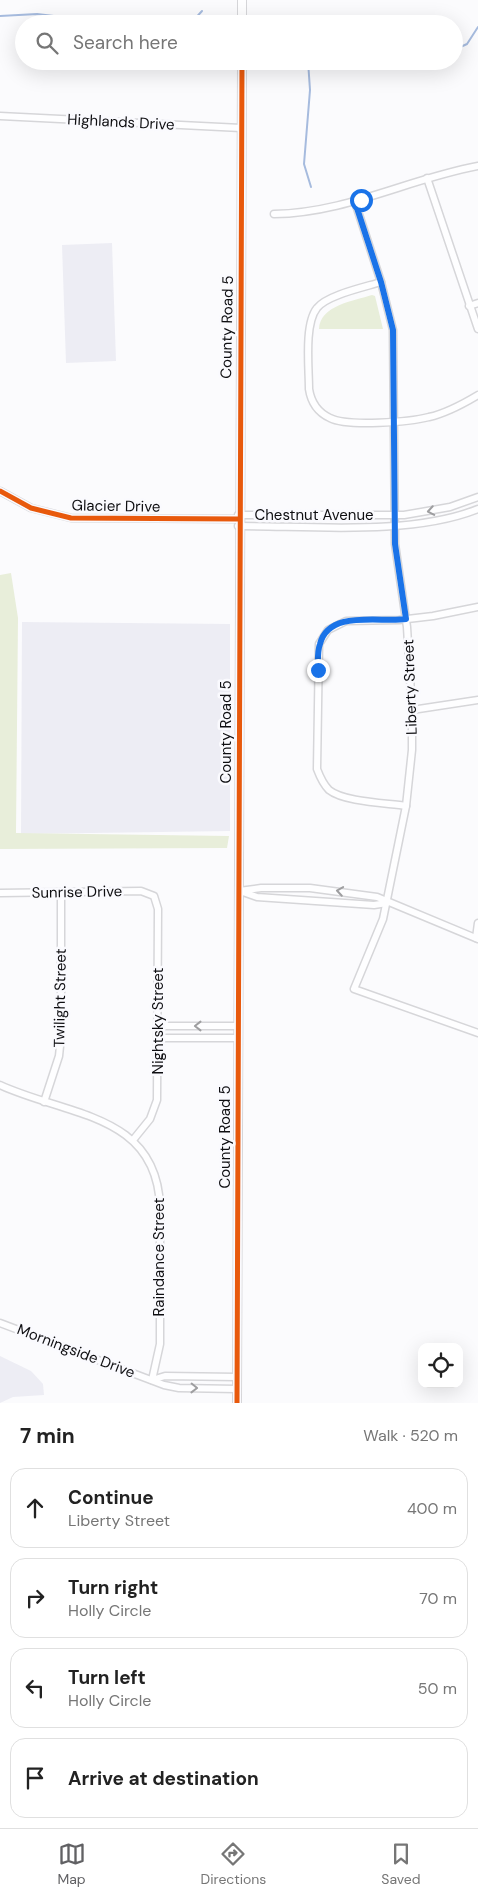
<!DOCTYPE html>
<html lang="en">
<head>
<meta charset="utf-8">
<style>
	:root { --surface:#fff; --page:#f6f6f6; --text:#222; --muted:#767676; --line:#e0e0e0; --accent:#616164 }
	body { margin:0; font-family:"DM Sans",sans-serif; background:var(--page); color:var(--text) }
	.controls { position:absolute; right:15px; bottom:15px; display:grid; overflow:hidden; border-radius:10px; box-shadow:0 5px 20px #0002 }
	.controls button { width:45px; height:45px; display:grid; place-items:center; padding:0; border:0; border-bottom:1px solid var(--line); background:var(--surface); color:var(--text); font:25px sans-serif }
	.stop { position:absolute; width:15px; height:15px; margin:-11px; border:4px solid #1a73e8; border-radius:50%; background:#fff }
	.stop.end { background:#1a73e8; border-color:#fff; box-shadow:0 1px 5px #0008 }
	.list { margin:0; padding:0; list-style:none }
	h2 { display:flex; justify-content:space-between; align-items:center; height:65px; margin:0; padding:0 20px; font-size:21px }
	h2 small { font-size:16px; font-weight:400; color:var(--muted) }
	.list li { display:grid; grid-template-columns:32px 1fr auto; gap:15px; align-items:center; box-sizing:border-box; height:80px; margin:0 10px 10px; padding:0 10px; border:1px solid var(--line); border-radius:15px }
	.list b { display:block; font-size:19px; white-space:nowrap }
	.list p { margin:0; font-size:16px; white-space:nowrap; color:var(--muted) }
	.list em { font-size:16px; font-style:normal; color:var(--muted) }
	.icon { flex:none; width:28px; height:28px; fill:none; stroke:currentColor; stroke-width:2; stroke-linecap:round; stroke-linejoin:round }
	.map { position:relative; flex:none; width:478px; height:1403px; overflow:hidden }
	.search { position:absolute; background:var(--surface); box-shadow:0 5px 20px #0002; left:15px; right:15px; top:15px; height:55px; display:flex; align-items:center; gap:12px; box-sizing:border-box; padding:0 18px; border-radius:28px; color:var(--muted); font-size:19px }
	.sheet { height:425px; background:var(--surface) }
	nav { display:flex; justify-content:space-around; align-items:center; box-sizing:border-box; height:70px; border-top:1px solid var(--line); background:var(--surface); font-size:14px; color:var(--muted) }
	nav a { display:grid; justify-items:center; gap:2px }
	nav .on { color:var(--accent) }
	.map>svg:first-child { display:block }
	.built { fill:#ededf4 }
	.green { fill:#e8eeda }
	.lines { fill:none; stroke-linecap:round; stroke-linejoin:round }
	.stream { stroke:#a6bbde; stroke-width:2 }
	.minor-casing { stroke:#d6d6d9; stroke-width:9 }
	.tertiary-casing { stroke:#d6d6d9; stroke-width:10 }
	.minor { stroke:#fefeff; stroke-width:6 }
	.tertiary { stroke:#fefeff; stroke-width:8 }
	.cycleway-casing { stroke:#fafafe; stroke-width:8 }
	.cycleway { stroke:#e8590c; stroke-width:5 }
	.oneway { stroke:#9e9ea0 }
	.route { stroke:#1a73e8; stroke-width:6 }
	.labels { text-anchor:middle; stroke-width:5; stroke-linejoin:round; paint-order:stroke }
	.street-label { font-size:15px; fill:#0e0e11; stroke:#fafafe }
</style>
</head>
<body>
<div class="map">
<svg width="478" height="1403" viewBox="0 0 478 1403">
	<rect width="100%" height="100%" fill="#fbfbfd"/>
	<g class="built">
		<path d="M112,243L116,361L66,363L62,245Z"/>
		<path d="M22,622L230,624V831L21,834Z"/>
		<path d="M0,1356L31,1371L43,1384L44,1395L13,1397L0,1403Z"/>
	</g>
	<g class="green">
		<path d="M372,295L375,296L383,329H319C320,305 354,301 372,295Z"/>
		<path d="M11,573L18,618L16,833L229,836L227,848L0,849V575Z"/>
	</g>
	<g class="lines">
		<g class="stream">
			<path d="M0,16L37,14L79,19L116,18L164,23L193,21L202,11"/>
			<path d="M454,50L467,44L478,27"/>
			<path d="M308,61L310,90L304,164L311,187"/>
		</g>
		<defs>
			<g id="minor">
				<path d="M0,116L241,128"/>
				<path d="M427,178L478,329"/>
				<path d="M355,202L381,282L393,330L395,544L407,627L412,710V750L406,806L383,919L354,989L478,1033"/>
				<path d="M274,214C346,213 408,179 478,166"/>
				<path d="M381,282C365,287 327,295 317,308C304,324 309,368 309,389C311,402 317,412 330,418C347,427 410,422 429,417C447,413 463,404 478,395"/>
				<path d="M469,306L478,303"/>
				<path d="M0,491L31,508L71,518L238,519"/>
				<path d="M238,515H404L450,507L478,497"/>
				<path d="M238,526C311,526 411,536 478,509"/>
				<path d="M412,710L478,700"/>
				<path d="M406,806C386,803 344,802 329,790C323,784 320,777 317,769L319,644L328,630L346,621L399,620L433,616L478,607"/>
				<path d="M239,891L261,888H310L377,897L478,939"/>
				<path d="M240,891L257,897L374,905L387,903"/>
				<path d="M0,893L141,891L154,896L158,909L157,1100L150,1119L133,1140"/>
				<path d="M476,938L478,923"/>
				<path d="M158,1026H238"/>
				<path d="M158,1038H238"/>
				<path d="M0,1085C67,1116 157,1113 160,1207V1344L152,1380"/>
				<path d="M44,1102L59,1056L61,1036V892"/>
				<path d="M0,1323L164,1385L179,1388L237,1389"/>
				<path d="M152,1380L165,1376L237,1377"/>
			</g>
			<g id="tertiary">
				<path d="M242,24V0"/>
				<path d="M237,1403L242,61"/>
			</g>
		</defs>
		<use href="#minor" class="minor-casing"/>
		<use href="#tertiary" class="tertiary-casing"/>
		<use href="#minor" class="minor"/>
		<use href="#tertiary" class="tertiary"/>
		<defs>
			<g id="cycleway">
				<path d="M0,491L31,508L71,518L238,519"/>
				<path d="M237,1403L242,61"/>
			</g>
		</defs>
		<use href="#cycleway" class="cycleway-casing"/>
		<use href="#cycleway" class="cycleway"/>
	</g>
	<defs><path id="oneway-chevron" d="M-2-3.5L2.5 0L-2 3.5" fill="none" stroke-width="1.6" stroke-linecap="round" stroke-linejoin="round" transform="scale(1.25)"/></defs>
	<g class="oneway">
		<use href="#oneway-chevron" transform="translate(431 511) rotate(170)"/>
		<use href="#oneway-chevron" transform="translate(340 891) rotate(-171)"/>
		<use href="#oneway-chevron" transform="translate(198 1026) rotate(180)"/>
		<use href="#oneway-chevron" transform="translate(194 1388) rotate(1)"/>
	</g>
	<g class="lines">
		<path class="route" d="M318,670C318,662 317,652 320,644C329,609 381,623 406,619L395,544L393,330L381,282L355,202L361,200"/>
	</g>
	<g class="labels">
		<g class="street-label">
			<text transform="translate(121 122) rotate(3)" y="5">Highlands Drive</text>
			<text transform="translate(227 327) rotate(-89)" y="5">County Road 5</text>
			<text transform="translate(116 506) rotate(1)" y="5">Glacier Drive</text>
			<text x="314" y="520">Chestnut Avenue</text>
			<text transform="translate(410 687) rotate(-92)" y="5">Liberty Street</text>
			<text transform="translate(226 732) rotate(-90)" y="5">County Road 5</text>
			<text transform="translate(77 892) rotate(-1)" y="5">Sunrise Drive</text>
			<text transform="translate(60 998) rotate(-89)" y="5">Twilight Street</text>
			<text transform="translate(158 1021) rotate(-90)" y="5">Nightsky Street</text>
			<text transform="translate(225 1137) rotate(-90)" y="5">County Road 5</text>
			<text transform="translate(159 1257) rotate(-90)" y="5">Raindance Street</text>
			<text transform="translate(76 1351) rotate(21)" y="5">Morningside Drive</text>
		</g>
	</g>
</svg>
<div class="controls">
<button><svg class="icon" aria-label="locate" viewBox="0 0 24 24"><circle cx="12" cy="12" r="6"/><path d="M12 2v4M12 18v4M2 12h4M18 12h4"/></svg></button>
</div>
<div class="stop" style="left:361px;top:200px"></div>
<div class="stop end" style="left:318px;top:670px"></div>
<div class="search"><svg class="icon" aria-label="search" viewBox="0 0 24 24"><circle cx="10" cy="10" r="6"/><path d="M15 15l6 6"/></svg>Search here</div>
</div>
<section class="sheet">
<h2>7 min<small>Walk · 520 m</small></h2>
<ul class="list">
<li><svg class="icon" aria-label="ahead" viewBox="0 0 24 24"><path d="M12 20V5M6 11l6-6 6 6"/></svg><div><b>Continue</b><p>Liberty Street</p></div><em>400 m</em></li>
<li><svg class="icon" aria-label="right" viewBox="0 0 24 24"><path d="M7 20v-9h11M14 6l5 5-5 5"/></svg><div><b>Turn right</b><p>Holly Circle</p></div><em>70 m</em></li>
<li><svg class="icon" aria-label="left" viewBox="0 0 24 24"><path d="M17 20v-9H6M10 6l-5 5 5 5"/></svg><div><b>Turn left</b><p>Holly Circle</p></div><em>50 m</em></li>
<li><svg class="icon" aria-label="arrive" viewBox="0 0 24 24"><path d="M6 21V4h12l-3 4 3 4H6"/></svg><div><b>Arrive at destination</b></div></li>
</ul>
</section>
<nav>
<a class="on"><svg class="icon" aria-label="map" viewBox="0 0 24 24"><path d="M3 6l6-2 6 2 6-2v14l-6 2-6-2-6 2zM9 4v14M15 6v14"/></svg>Map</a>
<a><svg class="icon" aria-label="directions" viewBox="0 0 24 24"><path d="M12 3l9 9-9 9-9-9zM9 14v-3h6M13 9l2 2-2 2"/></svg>Directions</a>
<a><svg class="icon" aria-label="saved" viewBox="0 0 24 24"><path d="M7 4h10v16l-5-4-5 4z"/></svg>Saved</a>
</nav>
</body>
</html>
